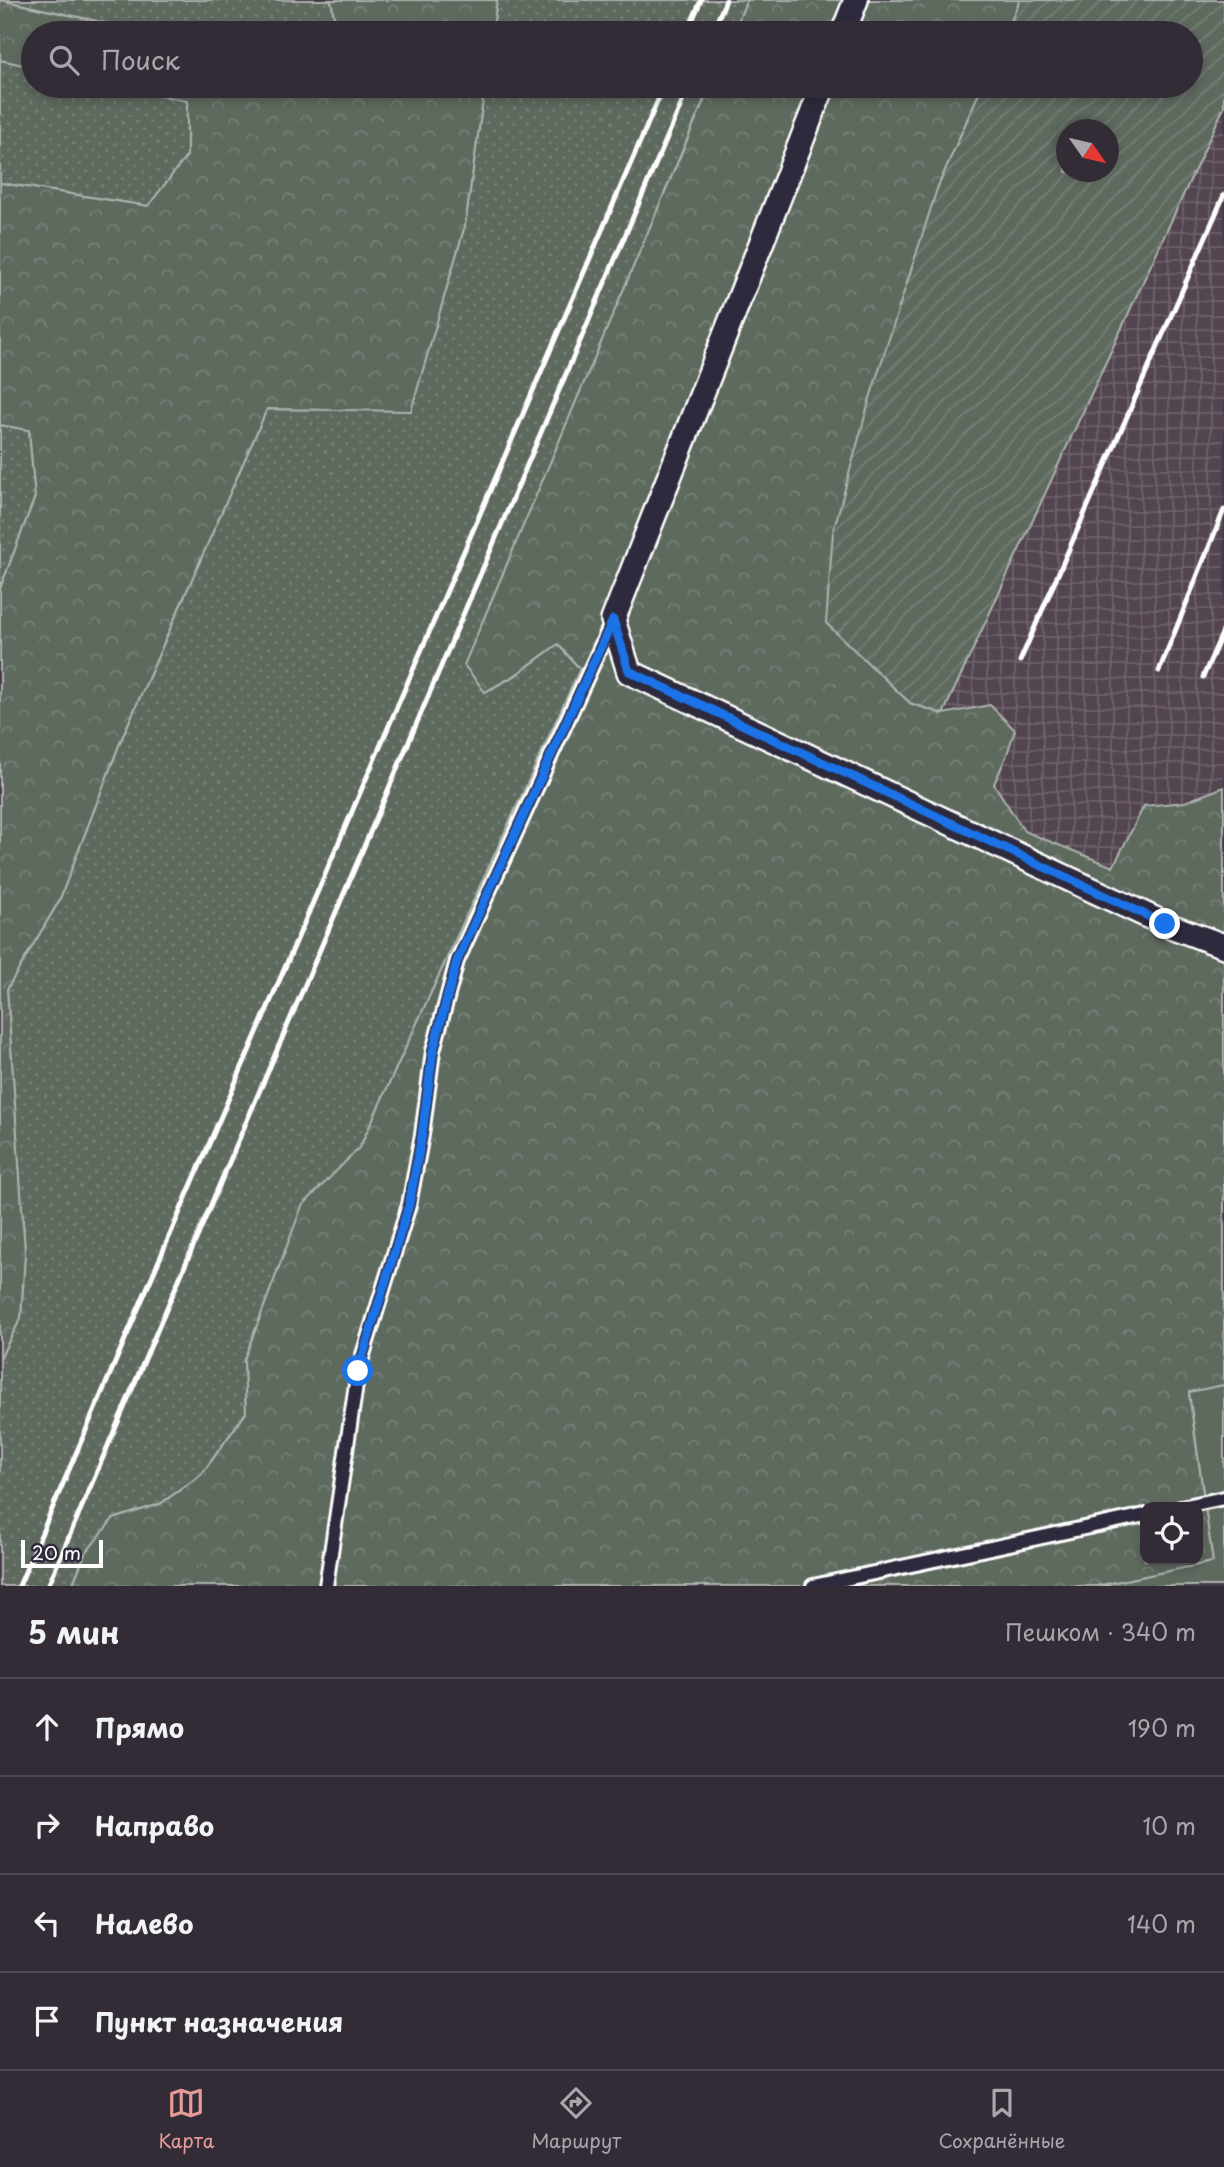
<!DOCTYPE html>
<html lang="ru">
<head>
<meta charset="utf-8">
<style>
	:root { --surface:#332c36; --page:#3b343e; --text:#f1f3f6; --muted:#a9a7ad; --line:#4e4851; --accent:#e69b98 }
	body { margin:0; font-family:"Playpen Sans",sans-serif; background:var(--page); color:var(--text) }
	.controls { position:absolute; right:21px; bottom:21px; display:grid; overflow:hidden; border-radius:14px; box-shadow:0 4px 10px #0003 }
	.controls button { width:63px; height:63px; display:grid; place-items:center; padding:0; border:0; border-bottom:2px solid var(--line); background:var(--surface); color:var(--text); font:35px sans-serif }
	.compass { position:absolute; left:1056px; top:119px; width:63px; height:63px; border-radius:50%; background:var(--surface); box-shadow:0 4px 10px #0003; rotate:124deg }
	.scale { position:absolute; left:21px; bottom:18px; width:82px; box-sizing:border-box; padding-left:7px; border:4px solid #fff; border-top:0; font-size:19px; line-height:24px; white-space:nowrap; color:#fff; -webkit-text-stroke:5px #2f2a3d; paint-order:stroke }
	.stop { position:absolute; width:21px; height:21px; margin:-16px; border:5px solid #1a73e8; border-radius:50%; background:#fff }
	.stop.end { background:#1a73e8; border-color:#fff; box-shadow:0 2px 7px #0008 }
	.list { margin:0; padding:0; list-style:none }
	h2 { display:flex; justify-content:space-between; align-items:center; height:91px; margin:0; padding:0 28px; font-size:30px }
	h2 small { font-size:23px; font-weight:400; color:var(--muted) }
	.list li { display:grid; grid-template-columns:46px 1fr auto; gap:21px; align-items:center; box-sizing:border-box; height:98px; padding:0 28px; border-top:2px solid var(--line) }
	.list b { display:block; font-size:26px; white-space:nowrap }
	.list em { font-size:23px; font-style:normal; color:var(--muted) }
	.icon { flex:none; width:38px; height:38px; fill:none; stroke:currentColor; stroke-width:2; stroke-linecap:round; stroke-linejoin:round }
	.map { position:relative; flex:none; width:1224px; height:1586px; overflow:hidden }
	.search { position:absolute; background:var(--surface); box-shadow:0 4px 10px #0003; left:21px; right:21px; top:21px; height:77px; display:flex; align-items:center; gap:18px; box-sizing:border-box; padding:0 24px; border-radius:38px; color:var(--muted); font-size:26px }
	.sheet { height:483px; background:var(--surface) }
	nav { display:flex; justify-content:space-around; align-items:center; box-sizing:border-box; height:98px; border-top:2px solid var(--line); background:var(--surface); font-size:19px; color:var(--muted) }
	nav a { display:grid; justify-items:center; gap:4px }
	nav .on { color:var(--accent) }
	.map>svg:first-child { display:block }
	.industrial { fill:url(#industrial-grid) }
	.grass { fill:url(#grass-dots); stroke:#aeb4af; stroke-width:2 }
	.forest { fill:url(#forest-crowns); stroke:#aeb4af; stroke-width:2; fill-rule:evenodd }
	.garden { fill:url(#garden-furrows); stroke:#aeb4af; stroke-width:2; fill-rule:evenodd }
	.pitch { fill:#5e6a5f; stroke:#aeb4af; stroke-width:2 }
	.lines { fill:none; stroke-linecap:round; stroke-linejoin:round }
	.service-casing { stroke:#fff; stroke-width:18 }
	.minor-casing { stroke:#fff; stroke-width:28 }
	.service { stroke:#2f2a3d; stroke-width:12 }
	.minor { stroke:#2f2a3d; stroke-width:23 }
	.rail { stroke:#fff; stroke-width:5 }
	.route { stroke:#1a73e8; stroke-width:9 }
</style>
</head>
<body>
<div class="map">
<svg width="1224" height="1586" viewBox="0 0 1224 1586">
	<defs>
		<pattern id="industrial-grid" width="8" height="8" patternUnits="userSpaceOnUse" patternTransform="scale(1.75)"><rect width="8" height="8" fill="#534550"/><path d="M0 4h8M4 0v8" fill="none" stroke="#6d616a"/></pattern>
		<pattern id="grass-dots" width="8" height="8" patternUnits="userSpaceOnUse" patternTransform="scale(1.75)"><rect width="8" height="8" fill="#5e6a5f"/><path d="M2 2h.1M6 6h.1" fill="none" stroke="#768077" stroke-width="1.8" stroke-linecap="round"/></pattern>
		<pattern id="forest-crowns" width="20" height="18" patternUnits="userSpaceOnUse" patternTransform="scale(1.75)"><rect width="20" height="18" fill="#5e6a5f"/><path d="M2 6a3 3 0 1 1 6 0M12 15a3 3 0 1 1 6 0" fill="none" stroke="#768077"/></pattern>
		<pattern id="garden-furrows" width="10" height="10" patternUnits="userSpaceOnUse" patternTransform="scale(1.75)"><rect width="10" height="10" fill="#5e6a5f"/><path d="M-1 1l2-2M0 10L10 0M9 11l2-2" fill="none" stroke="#768077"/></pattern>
	</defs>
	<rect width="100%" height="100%" fill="#443a48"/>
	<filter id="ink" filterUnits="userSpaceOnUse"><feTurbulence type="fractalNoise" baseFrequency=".0143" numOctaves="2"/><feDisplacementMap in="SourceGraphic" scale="14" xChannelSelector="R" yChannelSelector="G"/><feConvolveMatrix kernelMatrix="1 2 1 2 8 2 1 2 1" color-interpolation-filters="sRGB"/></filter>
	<g filter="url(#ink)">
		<path class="industrial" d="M1224,107V787L1185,802L1144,806L1113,867L1024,831L994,784L1006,757L943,714Z"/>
		<g class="grass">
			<path d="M1,0H331L337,33H151Z"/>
			<path d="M497,0H747L733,33H492Z"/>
			<path d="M0,60L33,67V86H118L187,101V156L148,206L0,183Z"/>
			<path d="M485,86H710L465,665L485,692L515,676L558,644L580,669L360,1147L302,1207L244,1360L246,1412L201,1475L160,1504L113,1519L85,1554L72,1586H0V1358L21,1318L25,1252L7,989L59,901L121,740L267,409L411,410L465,225Z"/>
			<path d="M0,425L29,430L35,497L0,589Z"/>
		</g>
		<g class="forest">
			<path d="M0,0L151,33H33V67L0,60Z"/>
			<path d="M331,0H497L492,33H337Z"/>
			<path d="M747,0H1020L1006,33H733Z"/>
			<path d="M118,86H485L465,225L411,411L267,409L121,740L59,901L7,989L25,1252L21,1318L0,1358V589L35,497L29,430L0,425V183L148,206L187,156V101Z"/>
			<path d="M710,86H982L937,189L910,703L943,714L990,705L1015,730L1006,757L994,784L1024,831L1113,867L1144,806L1185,802L1224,787V1385L1189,1393L1213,1562L1097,1586H72L85,1554L113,1519L160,1504L201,1475L246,1413L244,1360L302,1206L360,1147L580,669L558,644L514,676L485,692L464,665ZM1145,1507H1198V1560H1145Z"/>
		</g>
		<path class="garden" d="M1020,0H1224V107L943,714L910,703L826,623L833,532L870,398L937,189L982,86H1191V33H1006ZM1066,130H1108V172H1066Z"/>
		<path class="pitch" d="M1224,1385V1586H1097L1213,1562L1189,1392Z"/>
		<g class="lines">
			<defs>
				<g id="service">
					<path d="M1181,1507L1224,1498"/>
					<path d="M326,1586L358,1371L409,1205L422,1135L433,1051L457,961L613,620"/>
					<path d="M813,1586L1145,1515"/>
				</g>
				<g id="minor">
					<path d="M843,33L856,0"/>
					<path d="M823,86L613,620L629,672L1165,924L1224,946"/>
				</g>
			</defs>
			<use href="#service" class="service-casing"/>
			<use href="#minor" class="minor-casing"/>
			<use href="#service" class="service"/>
			<use href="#minor" class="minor"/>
			<g class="rail">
				<path d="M687,33L701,0"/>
				<path d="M712,33L726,0"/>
				<path d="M1020,661L1224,195"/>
				<path d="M1159,671L1224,510"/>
				<path d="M1203,677L1224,629"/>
				<path d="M19,1586L664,86"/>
				<path d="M48,1586L689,86"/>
			</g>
		</g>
	</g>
	<g class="lines" filter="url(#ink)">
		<path class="route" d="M358,1371L409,1205L422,1135L433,1051L457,961L613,620L629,671L1165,924"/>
	</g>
</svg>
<div class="controls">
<button><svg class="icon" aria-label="locate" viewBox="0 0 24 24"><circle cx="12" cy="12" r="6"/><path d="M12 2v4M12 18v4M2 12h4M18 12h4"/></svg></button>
</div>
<svg class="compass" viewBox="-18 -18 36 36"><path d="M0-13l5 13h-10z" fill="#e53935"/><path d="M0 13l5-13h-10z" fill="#a9a7ad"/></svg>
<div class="scale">20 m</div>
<div class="stop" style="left:358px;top:1371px"></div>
<div class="stop end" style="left:1165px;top:924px"></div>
<div class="search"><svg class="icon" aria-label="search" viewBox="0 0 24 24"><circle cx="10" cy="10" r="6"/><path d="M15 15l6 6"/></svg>Поиск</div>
</div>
<section class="sheet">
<h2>5 мин<small>Пешком · 340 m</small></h2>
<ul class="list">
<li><svg class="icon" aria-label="ahead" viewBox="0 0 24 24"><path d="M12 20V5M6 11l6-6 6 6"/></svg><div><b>Прямо</b></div><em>190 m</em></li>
<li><svg class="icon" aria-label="right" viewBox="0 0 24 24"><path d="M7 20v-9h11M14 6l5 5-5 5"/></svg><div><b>Направо</b></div><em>10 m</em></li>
<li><svg class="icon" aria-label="left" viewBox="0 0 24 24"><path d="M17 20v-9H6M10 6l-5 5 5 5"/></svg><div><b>Налево</b></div><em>140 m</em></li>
<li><svg class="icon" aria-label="arrive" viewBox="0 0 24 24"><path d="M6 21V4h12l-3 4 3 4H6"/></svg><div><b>Пункт назначения</b></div></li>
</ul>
</section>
<nav>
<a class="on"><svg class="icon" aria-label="map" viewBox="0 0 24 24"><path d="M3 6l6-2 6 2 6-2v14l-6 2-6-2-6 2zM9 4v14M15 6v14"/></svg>Карта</a>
<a><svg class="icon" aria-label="directions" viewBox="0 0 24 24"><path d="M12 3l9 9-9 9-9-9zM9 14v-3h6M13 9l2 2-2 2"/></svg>Маршрут</a>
<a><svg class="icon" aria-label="saved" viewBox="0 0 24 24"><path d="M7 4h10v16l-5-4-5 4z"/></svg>Сохранённые</a>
</nav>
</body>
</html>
